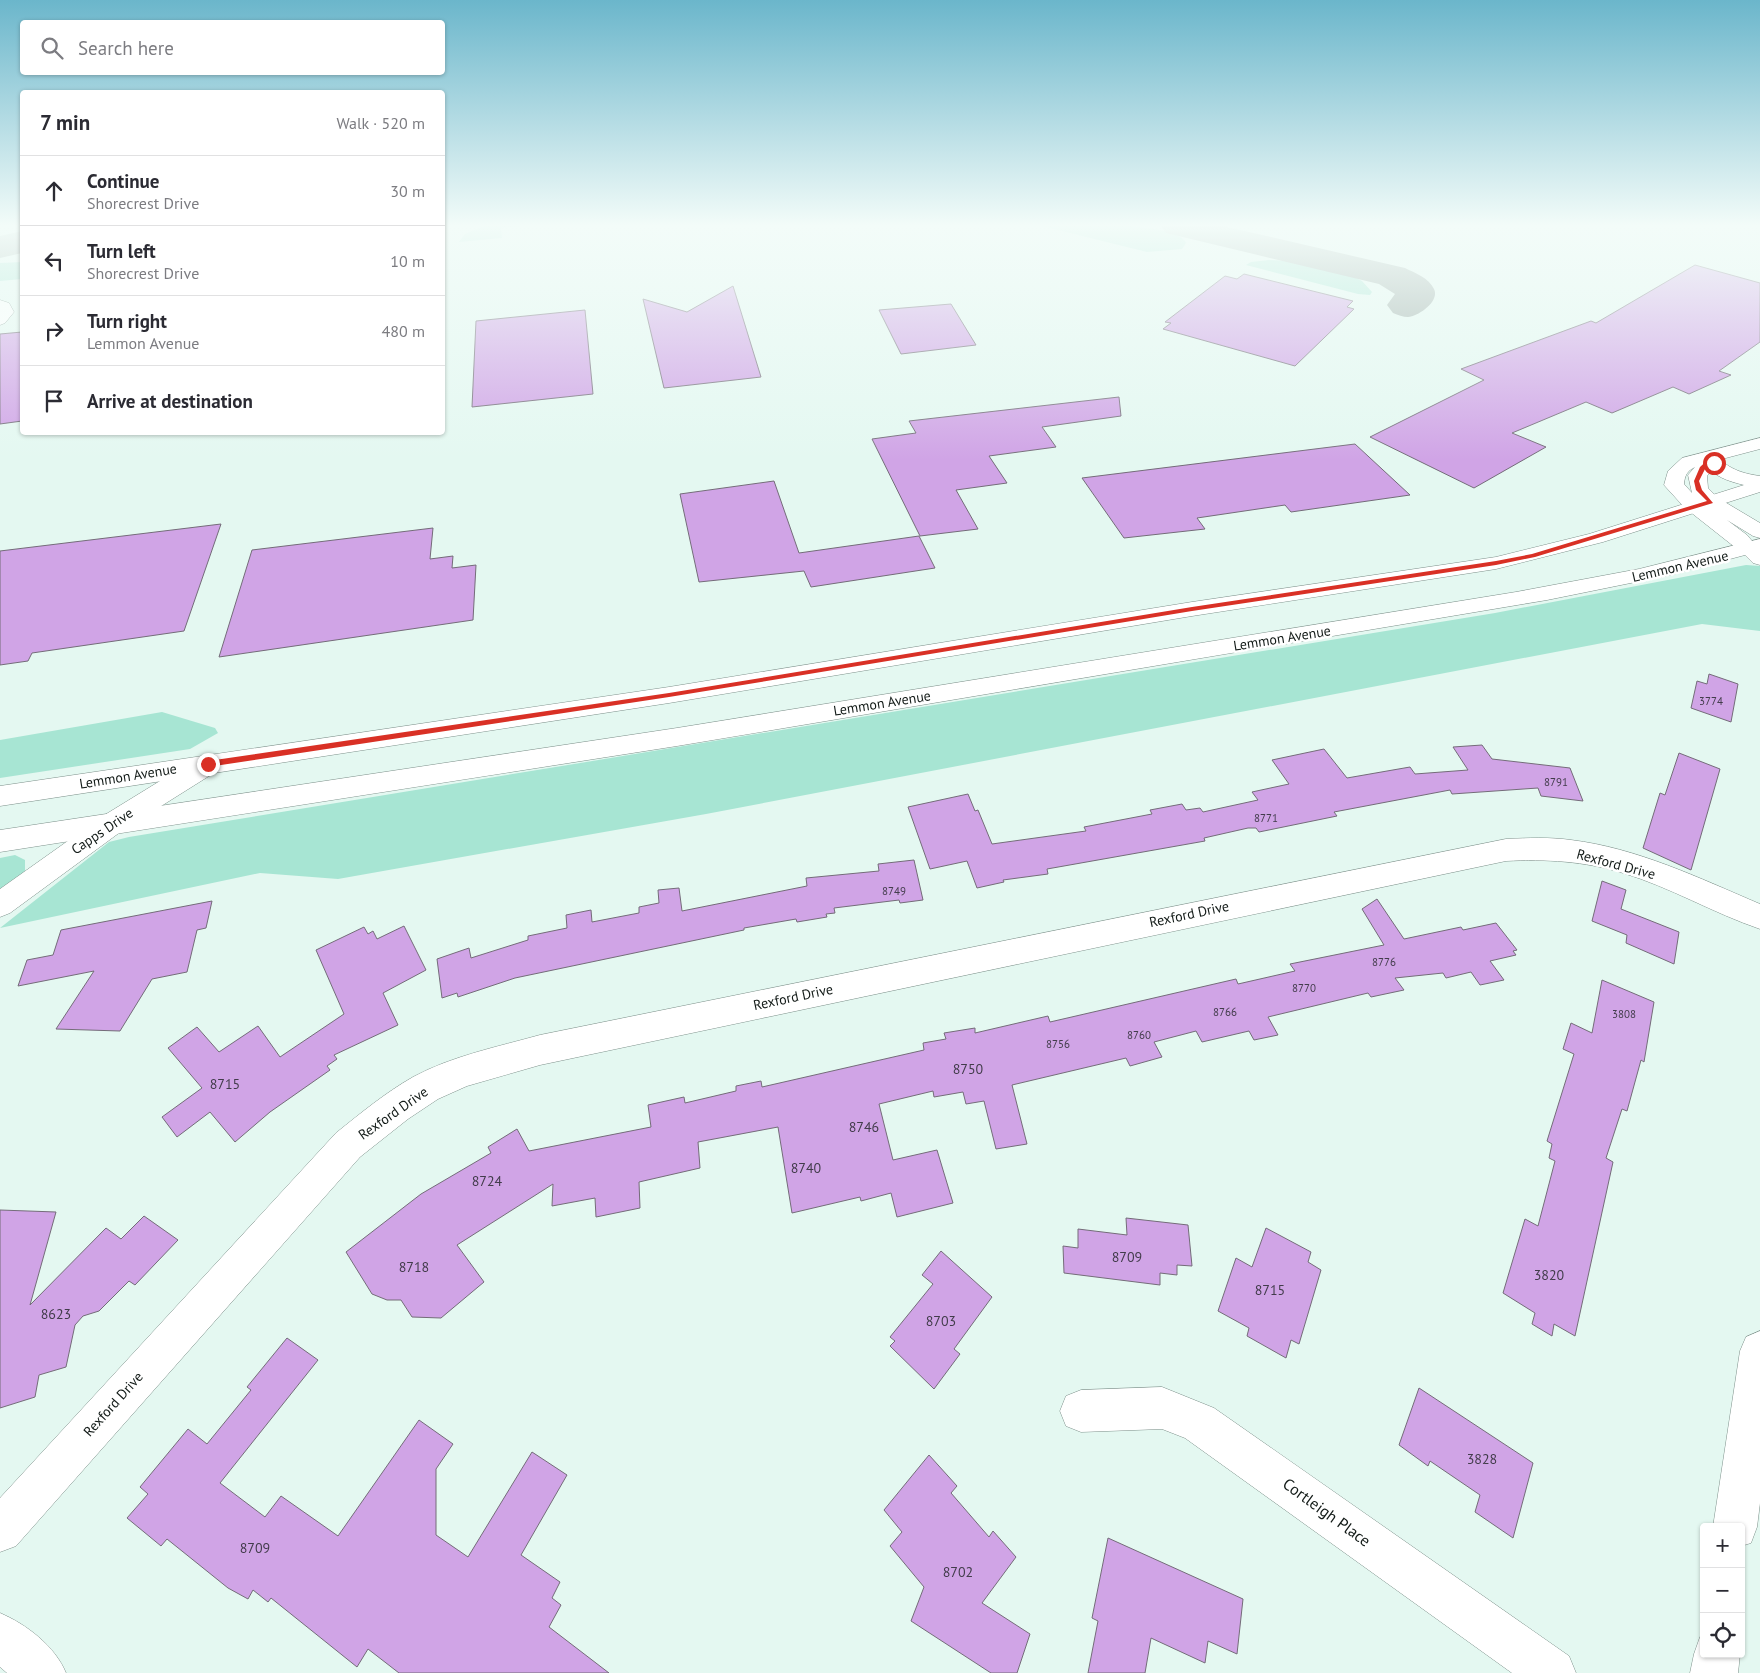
<!DOCTYPE html>
<html lang="en">
<head>
<meta charset="utf-8">
<style>
	:root { --surface:#fff; --page:#f2f2f3; --text:#2b2b33; --muted:#7c7c81; --line:#e1e1e2 }
	body { margin:0; font-family:"PT Sans",sans-serif; background:var(--page); color:var(--text) }
	.controls { position:absolute; right:15px; bottom:15px; display:grid; overflow:hidden; border-radius:5px; box-shadow:0 1px 4px #0004 }
	.controls button { width:45px; height:45px; display:grid; place-items:center; padding:0; border:0; border-bottom:1px solid var(--line); background:var(--surface); color:var(--text); font:25px sans-serif }
	.stop { position:absolute; width:15px; height:15px; margin:-11px; border:4px solid #d93025; border-radius:50%; background:#fff }
	.stop.end { background:#d93025; border-color:#fff; box-shadow:0 1px 5px #0008 }
	.list { margin:0; padding:0; list-style:none }
	h2 { display:flex; justify-content:space-between; align-items:center; height:65px; margin:0; padding:0 20px; font-size:21px }
	h2 small { font-size:16px; font-weight:400; color:var(--muted) }
	.list li { display:grid; grid-template-columns:32px 1fr auto; gap:15px; align-items:center; box-sizing:border-box; height:70px; padding:0 20px; border-top:1px solid var(--line) }
	.list b { display:block; font-size:19px; white-space:nowrap }
	.list p { margin:0; font-size:16px; white-space:nowrap; color:var(--muted) }
	.list em { font-size:16px; font-style:normal; color:var(--muted) }
	.icon { flex:none; width:28px; height:28px; fill:none; stroke:currentColor; stroke-width:2; stroke-linecap:round; stroke-linejoin:round }
	.map { position:relative; flex:none; width:1760px; height:1673px; overflow:hidden }
	.search { position:absolute; background:var(--surface); box-shadow:0 1px 4px #0004; left:20px; top:20px; width:425px; height:55px; display:flex; align-items:center; gap:12px; box-sizing:border-box; padding:0 18px; border-radius:5px; color:var(--muted); font-size:19px }
	.panel { position:absolute; background:var(--surface); box-shadow:0 1px 4px #0004; left:20px; top:90px; width:425px; height:345px; border-radius:5px }
	.map>svg:first-child { display:block }
	.green { fill:#a7e5d3 }
	.lines { fill:none; stroke-linecap:round; stroke-linejoin:round }
	.taxiway { fill:#9dada8; fill-rule:evenodd }
	.building { fill:#d0a4e6; stroke:#746c79 }
	.minor-casing { stroke:#7d908a; stroke-width:1 }
	.tertiary-casing { stroke:#7d908a; stroke-width:1 }
	.secondary-casing { stroke:#7d908a; stroke-width:1 }
	.minor { fill:#fff; fill-rule:evenodd }
	.tertiary { fill:#fff; fill-rule:evenodd }
	.secondary { fill:#fff; fill-rule:evenodd }
	.route { fill:#d93025 }
	.labels { text-anchor:middle; stroke-width:5; stroke-linejoin:round; paint-order:stroke }
	.number-label { font-size:11px; fill:#423c4b }
	.street-label { font-size:14px; fill:#121a17; stroke:#fff }
	.near-number-label { font-size:14px; fill:#423c4b }
	.near-street-label { font-size:16px; fill:#121a17; stroke:#fff }
</style>
</head>
<body>
<div class="map">
<svg width="1760" height="1673" viewBox="0 0 1760 1673">
	<rect width="100%" height="100%" fill="#e4f8f1"/>
	<g class="green">
		<path d="M484,226H524L501,228L502,238L459,242L465,234Z"/>
		<path d="M1042,226C1067,226 1176,220 1186,243L1182,249L1147,252Z"/>
		<path d="M1269,260L1290,261L1354,277L1362,281L1372,292L1370,295L1358,294L1246,265L1251,262Z"/>
		<path d="M22,262V279L0,281V263Z"/>
		<path d="M1746,565L1760,566V631L1702,624L706,814L338,879L260,873L0,928L109,842L129,837L1495,613Z"/>
		<path d="M162,712L215,728L218,733L190,749L0,778V740Z"/>
		<path d="M15,855L25,860V871L0,895V858Z"/>
	</g>
	<g class="lines">
		<g class="taxiway">
			<path d="M1161,226H1223L1405,268C1415,273 1429,278 1434,289C1440,301 1419,316 1408,317C1403,317 1398,315 1393,313L1387,305L1395,294L1379,284L1166,233Z"/>
			<path d="M22,231V253L0,258V236Z"/>
		</g>
	</g>
	<g class="building">
		<path d="M1695,265L1760,283V342L1719,371L1731,375L1689,394L1673,387L1612,413L1586,402L1512,433L1546,447L1474,488L1370,437L1484,380L1461,369L1591,321L1596,323Z"/>
		<path d="M1244,274L1353,301L1347,307L1354,309L1295,366L1163,329L1171,323L1165,322L1225,276L1237,279Z"/>
		<path d="M733,286L761,377L664,388L643,299L687,312Z"/>
		<path d="M951,304L976,345L901,354L879,310Z"/>
		<path d="M585,310L593,394L472,407L476,321Z"/>
		<path d="M22,332V421L0,424V334Z"/>
		<path d="M1119,397L1121,416L1042,427L1056,447L989,456L1007,483L956,490L978,529L920,536L872,439L916,433L909,421Z"/>
		<path d="M1355,444L1410,495L1291,512L1285,505L1197,518L1205,529L1124,538L1082,478Z"/>
		<path d="M774,481L799,553L919,536L935,568L811,587L804,571L699,582L680,494Z"/>
		<path d="M221,524L184,631L32,653L28,661L0,665V551Z"/>
		<path d="M433,528L430,559L453,556L452,568L476,565L473,620L219,657L252,550Z"/>
		<path d="M1709,674L1738,684L1731,722L1691,708L1697,681L1707,684Z"/>
		<path d="M1482,745L1492,759L1570,768L1583,801L1541,796L1538,788L1452,794L1450,790L1334,812L1337,816L1259,832L1256,828H1248L1204,838L1205,841L1047,869L1048,874L1003,880L1004,882L977,888L967,861L930,869L908,807L968,794L975,811L978,810L992,844L1086,831L1084,827L1152,814L1150,810L1182,804L1186,810L1200,808L1203,812L1258,800L1252,792L1289,784L1272,760L1324,749L1347,778L1410,767L1415,774L1468,770L1453,747Z"/>
		<path d="M1679,753L1720,769L1691,870L1643,848L1660,793L1665,795Z"/>
		<path d="M914,860L923,900L900,903L899,900L834,908L835,913L826,914L827,917L797,922L796,919L744,928V930L515,978L458,997L457,993L442,998L437,959L469,948L471,958L528,940V936L567,928L566,915L591,910L592,922L639,913V907L659,903L658,890L679,888L682,911L807,886L806,878L879,871L878,864Z"/>
		<path d="M1602,881L1626,890L1621,909L1679,932L1674,964L1626,943L1627,935L1592,921Z"/>
		<path d="M1377,899L1404,939L1461,927L1463,930L1496,923L1517,950L1513,951L1516,955L1490,961L1504,980L1480,985L1471,972L1446,978L1443,973L1395,978L1404,990L1371,997L1368,993L1268,1017L1278,1035L1254,1040L1249,1031L1202,1042L1196,1031L1154,1042L1162,1057L1130,1066L1126,1058L1012,1085L1027,1144L996,1149L984,1101L966,1104L963,1092L934,1097L933,1091L879,1104L893,1160L937,1150L953,1203L897,1217L891,1193L861,1201L860,1197L792,1213L778,1127L698,1142L700,1168L639,1182L640,1208L596,1217L595,1198L552,1206L553,1184L457,1245L484,1282L441,1318L412,1317L401,1300H387L372,1294L346,1252L421,1194L491,1153L488,1147L517,1129L529,1151L651,1127L648,1105L684,1097L685,1103L736,1091V1086L761,1081L762,1087L924,1050L923,1043L946,1039L944,1033L975,1028V1033L1048,1016L1050,1022L1236,979L1238,984L1295,971L1290,964L1384,945L1362,909Z"/>
		<path d="M212,901L206,928L197,930L187,972L152,979L120,1031L56,1029L94,971L18,986L27,960L53,955L61,930Z"/>
		<path d="M404,926L426,970L383,993L398,1025L334,1055L337,1059L327,1066L330,1070L270,1112L235,1142L210,1112L177,1137L162,1117L202,1088L168,1048L197,1027L219,1052L258,1026L280,1057L344,1014L316,950L364,927L368,934L373,931L377,939Z"/>
		<path d="M1602,980L1654,1002L1644,1062L1641,1060L1627,1111L1622,1109L1606,1158L1613,1162L1575,1336L1554,1324L1552,1336L1532,1324L1535,1313L1503,1293L1525,1219L1538,1226L1555,1161L1549,1158L1552,1144L1547,1141L1574,1054L1563,1049L1571,1023L1592,1033Z"/>
		<path d="M0,1210L56,1212L30,1305L106,1228L121,1239L144,1216L178,1240L135,1285L129,1281L99,1311L83,1316L75,1325L66,1367L39,1375L35,1397L0,1408Z"/>
		<path d="M1126,1218L1188,1225L1192,1266L1177,1265V1275L1160,1273V1285L1064,1273L1063,1246L1078,1248V1229L1127,1235Z"/>
		<path d="M1266,1228L1311,1252L1308,1262L1321,1270L1299,1344L1291,1340L1286,1358L1247,1336L1249,1328L1218,1311L1236,1258L1252,1267Z"/>
		<path d="M941,1251L992,1297L954,1349L960,1354L934,1389L890,1346L895,1341L890,1337L933,1284L922,1275Z"/>
		<path d="M287,1338L318,1360L220,1483L265,1517L281,1496L338,1536L419,1420L453,1444L436,1469V1535L468,1557L532,1452L567,1475L521,1555L560,1582L552,1598L561,1605L549,1627L609,1673H399L368,1649L357,1667L271,1598L268,1602L253,1590L248,1599L228,1588L167,1539L161,1546L127,1518L148,1494L140,1487L188,1429L207,1444L251,1390L247,1387Z"/>
		<path d="M1419,1388L1533,1463L1513,1538L1475,1512L1480,1495L1430,1461L1428,1466L1399,1445Z"/>
		<path d="M929,1455L957,1486L951,1493L989,1537L993,1531L1016,1557L982,1603L1030,1634L1017,1673H991L911,1621L924,1587L890,1546L902,1532L884,1510Z"/>
		<path d="M1108,1538L1243,1599L1237,1654L1208,1641L1205,1663L1151,1638L1145,1673H1088L1098,1621L1092,1618Z"/>
	</g>
	<g class="lines">
		<defs>
			<g id="minor">
				<path d="M0,300L9,303L14,312L5,323L0,325Z"/>
				<path d="M1748,542L1760,548V565L1753,563L1738,548L1741,544Z"/>
				<path d="M208,755L217,757L221,764L217,771L123,830L10,913L0,917V889L103,816L199,757Z"/>
				<path d="M1506,839C1528,838 1550,837 1571,840C1637,848 1699,878 1760,904V929C1713,913 1670,887 1623,873C1584,861 1546,859 1506,861L540,1065L467,1086L438,1099L408,1119L360,1157L16,1546L0,1552V1498L336,1133C361,1113 385,1093 413,1077C452,1056 497,1047 540,1035Z"/>
				<path d="M1760,1331V1503L1757,1527L1751,1543L1741,1546V1527H1713L1740,1351L1746,1337Z"/>
				<path d="M1162,1387L1214,1408L1569,1656L1576,1673H1512L1185,1438L1162,1429L1081,1432L1066,1426L1060,1411L1066,1396L1081,1390Z"/>
				<path d="M0,1613C26,1624 55,1646 66,1673H7L0,1667Z"/>
				<path d="M1704,1636V1654H1740L1738,1673H1690L1694,1654L1700,1637Z"/>
			</g>
			<path id="tertiary" d="M1760,438V449L1722,459L1707,476L1708,488L1718,498L1760,523V538L1753,536L1727,520L1747,535L1758,548L1755,552L1748,554L1741,552L1684,507L1664,485L1668,471L1682,458ZM1695,467L1688,475L1692,493L1684,484C1685,475 1687,471 1695,467Z"/>
			<g id="secondary">
				<path d="M1715,450L1722,452L1724,456L1723,462C1734,471 1746,474 1760,476V492L1603,542L1496,569L1192,616L669,703L0,806V786L669,687L1192,602L1496,557L1589,534L1744,485C1728,481 1714,477 1705,463L1708,452Z"/>
				<path d="M1760,539V551L1670,575L1547,600L677,746L0,852V830L677,728L1516,592L1639,569Z"/>
			</g>
		</defs>
		<use href="#minor" class="minor-casing"/>
		<use href="#tertiary" class="tertiary-casing"/>
		<use href="#secondary" class="secondary-casing"/>
		<use href="#minor" class="minor"/>
		<use href="#tertiary" class="tertiary"/>
		<use href="#secondary" class="secondary"/>
	</g>
	<linearGradient id="sky" x2="0" y2="1"><stop stop-color="#6bb6cb"/><stop offset="0.49" stop-color="#f3fcf9"/><stop offset="1" stop-color="#f3fcf9" stop-opacity="0"/></linearGradient>
	<rect width="1760" height="460" fill="url(#sky)"/>
	<path class="route" d="M1713,455L1718,456L1717,463L1714,465L1712,463L1705,469L1699,481L1702,490L1713,503L1535,557L1496,565L1192,611L669,697L208,767L204,764L208,761L669,693L1192,607L1496,561L1532,554L1707,501L1696,490L1694,481L1700,467Z"/>
	<g class="labels">
		<g class="number-label">
			<text x="1711" y="705">3774</text>
			<text x="1556" y="786">8791</text>
			<text x="1266" y="822">8771</text>
			<text x="894" y="895">8749</text>
			<text x="1384" y="966">8776</text>
			<text x="1304" y="992">8770</text>
			<text x="1225" y="1016">8766</text>
			<text x="1624" y="1018">3808</text>
			<text x="1139" y="1039">8760</text>
			<text x="1058" y="1048">8756</text>
		</g>
		<g class="street-label">
			<text transform="translate(1680 566) rotate(-13)" y="5">Lemmon Avenue</text>
			<text transform="translate(1282 638) rotate(-9)" y="5">Lemmon Avenue</text>
			<text transform="translate(882 703) rotate(-9)" y="5">Lemmon Avenue</text>
			<text transform="translate(128 776) rotate(-9)" y="5">Lemmon Avenue</text>
			<text transform="translate(102 831) rotate(-34)" y="5">Capps Drive</text>
			<text transform="translate(1616 864) rotate(15)" y="5">Rexford Drive</text>
			<text transform="translate(1189 914) rotate(-12)" y="5">Rexford Drive</text>
			<text transform="translate(793 997) rotate(-12)" y="5">Rexford Drive</text>
			<text transform="translate(393 1113) rotate(-35)" y="5">Rexford Drive</text>
			<text transform="translate(113 1404) rotate(-48)" y="5">Rexford Drive</text>
		</g>
		<g class="near-number-label">
			<text x="968" y="1074">8750</text>
			<text x="225" y="1089">8715</text>
			<text x="864" y="1132">8746</text>
			<text x="806" y="1173">8740</text>
			<text x="487" y="1186">8724</text>
			<text x="1127" y="1262">8709</text>
			<text x="414" y="1272">8718</text>
			<text x="1549" y="1280">3820</text>
			<text x="1270" y="1295">8715</text>
			<text x="56" y="1319">8623</text>
			<text x="941" y="1326">8703</text>
			<text x="1482" y="1464">3828</text>
			<text x="255" y="1553">8709</text>
			<text x="958" y="1577">8702</text>
		</g>
		<g class="near-street-label">
			<text transform="translate(1327 1512) rotate(36)" y="6">Cortleigh Place</text>
		</g>
	</g>
</svg>
<div class="controls">
<button>+</button>
<button>−</button>
<button><svg class="icon" aria-label="locate" viewBox="0 0 24 24"><circle cx="12" cy="12" r="6"/><path d="M12 2v4M12 18v4M2 12h4M18 12h4"/></svg></button>
</div>
<div class="stop" style="left:1714px;top:463px"></div>
<div class="stop end" style="left:208px;top:764px"></div>
<div class="search"><svg class="icon" aria-label="search" viewBox="0 0 24 24"><circle cx="10" cy="10" r="6"/><path d="M15 15l6 6"/></svg>Search here</div>
<section class="panel">
<h2>7 min<small>Walk · 520 m</small></h2>
<ul class="list">
<li><svg class="icon" aria-label="ahead" viewBox="0 0 24 24"><path d="M12 20V5M6 11l6-6 6 6"/></svg><div><b>Continue</b><p>Shorecrest Drive</p></div><em>30 m</em></li>
<li><svg class="icon" aria-label="left" viewBox="0 0 24 24"><path d="M17 20v-9H6M10 6l-5 5 5 5"/></svg><div><b>Turn left</b><p>Shorecrest Drive</p></div><em>10 m</em></li>
<li><svg class="icon" aria-label="right" viewBox="0 0 24 24"><path d="M7 20v-9h11M14 6l5 5-5 5"/></svg><div><b>Turn right</b><p>Lemmon Avenue</p></div><em>480 m</em></li>
<li><svg class="icon" aria-label="arrive" viewBox="0 0 24 24"><path d="M6 21V4h12l-3 4 3 4H6"/></svg><div><b>Arrive at destination</b></div></li>
</ul>
</section>
</div>
</body>
</html>
